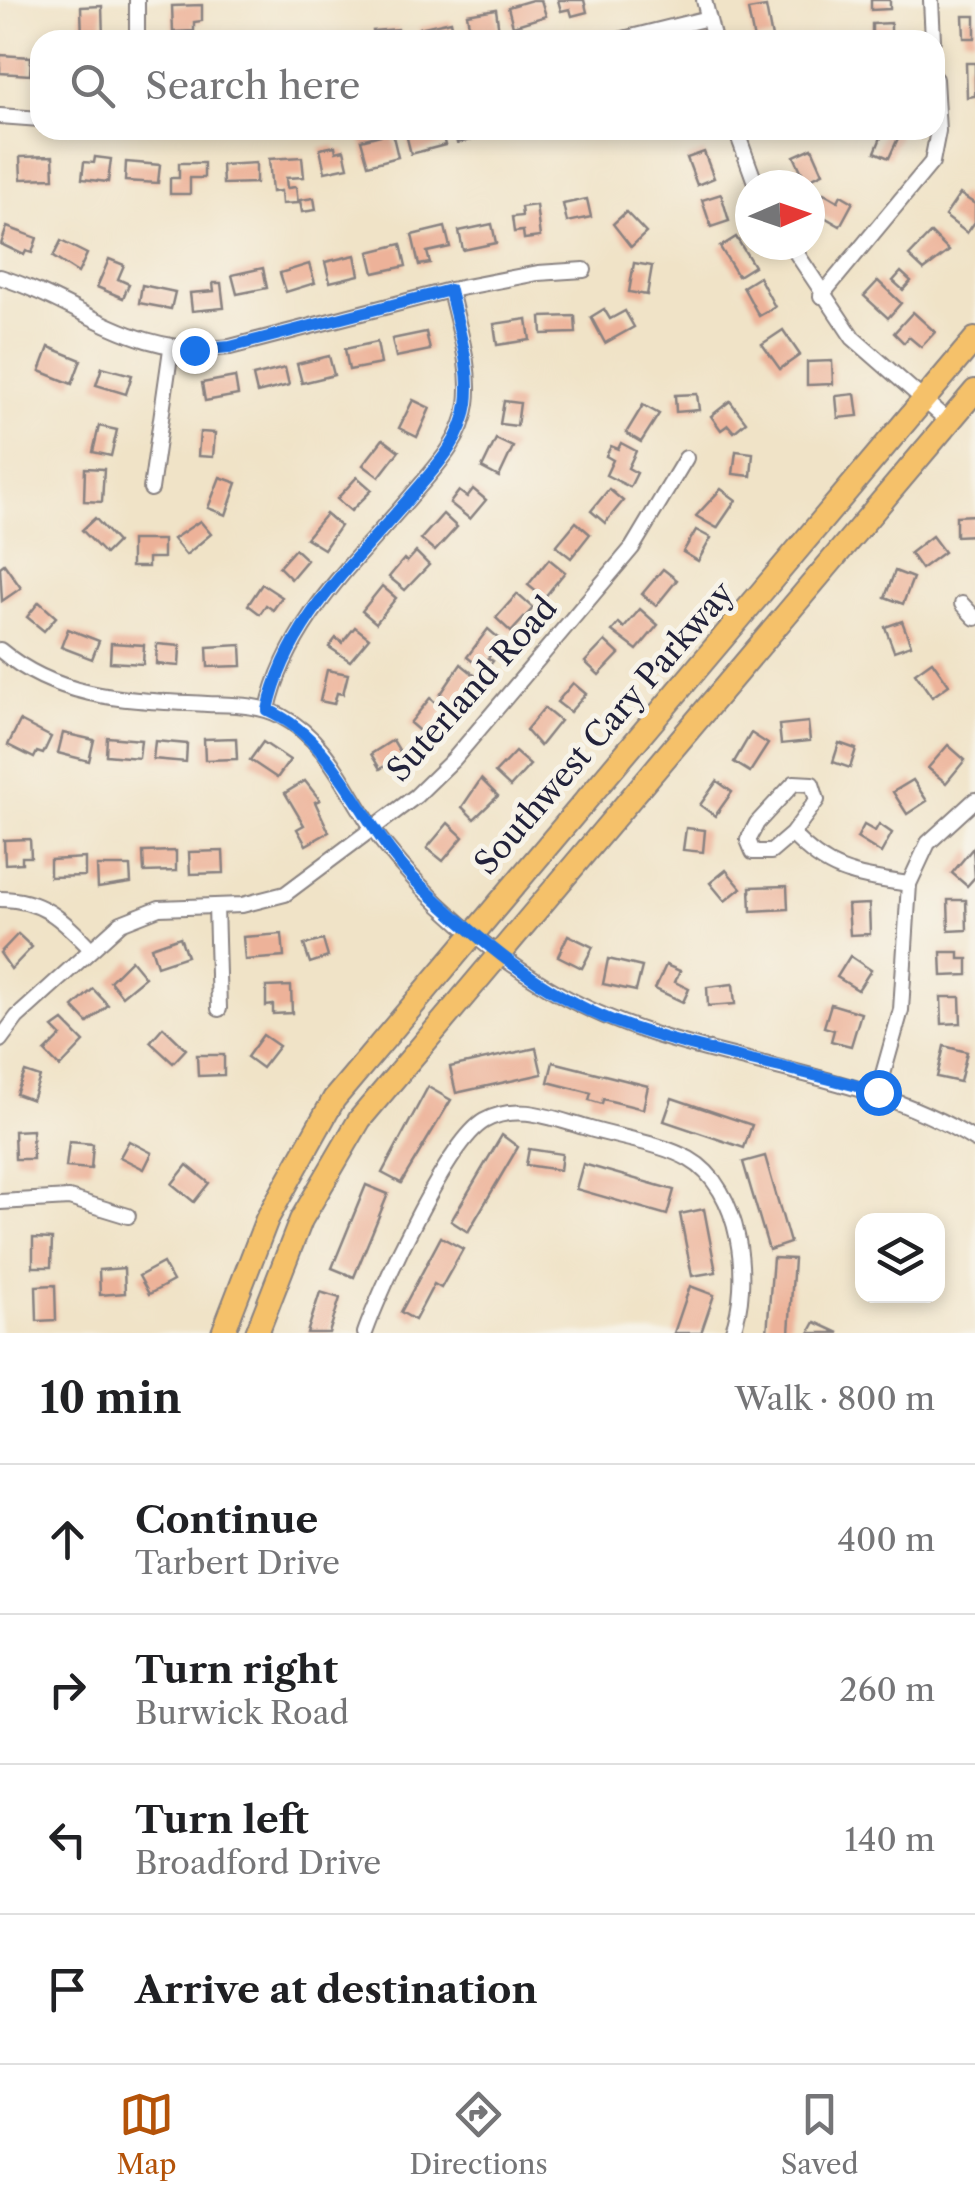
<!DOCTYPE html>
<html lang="en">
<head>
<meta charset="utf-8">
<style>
	:root { --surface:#fff; --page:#f2f2f2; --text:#202124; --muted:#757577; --line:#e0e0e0; --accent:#b45309 }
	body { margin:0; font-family:"Libre Caslon Text",serif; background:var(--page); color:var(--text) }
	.controls { position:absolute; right:30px; bottom:30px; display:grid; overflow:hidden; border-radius:20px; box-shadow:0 5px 15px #0003 }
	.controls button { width:90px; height:90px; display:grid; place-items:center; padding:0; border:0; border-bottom:2px solid var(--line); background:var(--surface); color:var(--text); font:50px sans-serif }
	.compass { position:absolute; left:735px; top:170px; width:90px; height:90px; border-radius:50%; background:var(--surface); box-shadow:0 5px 15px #0003; rotate:88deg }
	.stop { position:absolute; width:30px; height:30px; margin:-22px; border:8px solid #1a73e8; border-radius:50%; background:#fff }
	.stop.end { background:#1a73e8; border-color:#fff; box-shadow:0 2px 10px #0008 }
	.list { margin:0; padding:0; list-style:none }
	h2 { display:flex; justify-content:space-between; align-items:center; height:130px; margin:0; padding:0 40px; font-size:42px }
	h2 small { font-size:32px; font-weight:400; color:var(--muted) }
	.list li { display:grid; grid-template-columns:65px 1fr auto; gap:30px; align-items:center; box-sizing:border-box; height:150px; padding:0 40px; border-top:2px solid var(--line) }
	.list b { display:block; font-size:38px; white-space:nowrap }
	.list p { margin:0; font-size:32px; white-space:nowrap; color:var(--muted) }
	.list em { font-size:32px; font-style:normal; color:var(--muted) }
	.icon { flex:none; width:55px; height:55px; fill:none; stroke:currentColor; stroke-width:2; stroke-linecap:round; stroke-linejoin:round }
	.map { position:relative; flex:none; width:975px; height:1333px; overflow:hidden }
	.search { position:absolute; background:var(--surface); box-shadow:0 5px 15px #0003; left:30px; right:30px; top:30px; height:110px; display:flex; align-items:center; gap:25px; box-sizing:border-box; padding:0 35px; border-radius:30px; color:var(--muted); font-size:38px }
	.sheet { height:730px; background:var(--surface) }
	nav { display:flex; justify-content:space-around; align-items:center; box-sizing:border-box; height:140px; border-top:2px solid var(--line); background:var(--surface); font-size:28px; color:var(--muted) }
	nav a { display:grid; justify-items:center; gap:5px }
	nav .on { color:var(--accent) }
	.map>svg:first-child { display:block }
	.building { fill:#edb299 }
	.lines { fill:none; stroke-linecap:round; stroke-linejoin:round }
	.street-casing { stroke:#898281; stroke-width:18 }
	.primary-casing { stroke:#898281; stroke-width:26 }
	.street { stroke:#fff; stroke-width:14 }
	.primary { stroke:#f5c16b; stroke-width:22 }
	.route { stroke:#1a73e8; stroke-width:12 }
	.labels { text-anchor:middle; stroke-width:10; stroke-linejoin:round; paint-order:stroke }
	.street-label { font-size:32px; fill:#22223b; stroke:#f7f3e8 }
</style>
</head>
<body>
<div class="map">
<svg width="975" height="1333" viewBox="0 0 975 1333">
	<rect width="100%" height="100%" fill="#f7f3e8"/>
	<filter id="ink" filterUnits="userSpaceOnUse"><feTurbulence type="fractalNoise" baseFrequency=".01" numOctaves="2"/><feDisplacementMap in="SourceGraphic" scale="20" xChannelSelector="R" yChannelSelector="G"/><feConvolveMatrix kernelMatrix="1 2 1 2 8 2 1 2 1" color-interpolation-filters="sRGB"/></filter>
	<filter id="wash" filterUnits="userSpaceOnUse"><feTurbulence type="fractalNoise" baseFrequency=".0048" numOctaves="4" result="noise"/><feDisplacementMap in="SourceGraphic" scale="40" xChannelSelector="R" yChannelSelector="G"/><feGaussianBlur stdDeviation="2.25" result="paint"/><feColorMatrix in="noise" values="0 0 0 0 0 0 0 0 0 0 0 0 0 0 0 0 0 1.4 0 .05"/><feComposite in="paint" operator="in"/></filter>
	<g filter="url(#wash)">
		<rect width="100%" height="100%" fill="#f0e3c7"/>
		<g id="blocks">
			<g class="building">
				<path d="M532,0H541L546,16L513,26L508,7Z"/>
				<path d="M558,0H584L587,12L572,16L570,9L561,11Z"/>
				<path d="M871,0H890V9L871,10Z"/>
				<path d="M202,5V21L194,22V31L173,32L172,6Z"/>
				<path d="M102,6L103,40H82L81,7Z"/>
				<path d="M766,7L772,38L754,40L748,10Z"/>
				<path d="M496,9L499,32L471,37L467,14Z"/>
				<path d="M963,16H975V38H964Z"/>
				<path d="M451,21L455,40H422L419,28Z"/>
				<path d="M891,23V40H872V24Z"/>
				<path d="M398,29L399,40H374L373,31Z"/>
				<path d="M0,55L31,57L30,75L0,73Z"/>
				<path d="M966,63H975V96L967,97Z"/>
				<path d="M405,130H441L445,145L411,154Z"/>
				<path d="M454,130H487L489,136L457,143Z"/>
				<path d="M884,130L899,136L889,158L875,152Z"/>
				<path d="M392,132L398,157L368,165L361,140Z"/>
				<path d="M335,146L336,152L344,150L348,167L325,172L320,149Z"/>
				<path d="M812,148L823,173L806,181L794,156Z"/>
				<path d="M704,152L714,178L697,185L687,158Z"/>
				<path d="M53,156L54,178L21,179L20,157Z"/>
				<path d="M95,157L111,159L108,182L82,179L84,162L94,163Z"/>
				<path d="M302,157L304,177L286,178L287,188L296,187L298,203L282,204L281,191L272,192L269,159Z"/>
				<path d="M126,162L160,165L158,183L125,181Z"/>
				<path d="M179,163H204V178H190V194H170V178H179Z"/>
				<path d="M256,163V183L223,184L222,165Z"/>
				<path d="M824,193L838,201L841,195L853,202L840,226L814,211Z"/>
				<path d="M721,194L729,221L711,227L702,200Z"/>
				<path d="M960,194L975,204V222L967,233L945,216Z"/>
				<path d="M314,198L316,210L302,212L300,200Z"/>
				<path d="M587,199L591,217L567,222L563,204Z"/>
				<path d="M536,205L540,237L524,239L523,231L514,232L512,217L522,216L521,207Z"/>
				<path d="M626,212L646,233L631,247L613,224Z"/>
				<path d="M492,224L496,243L463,250L459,231Z"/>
				<path d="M7,227L37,238L32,253L26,251L24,255L1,244Z"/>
				<path d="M445,227L450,247L427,252L430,263L419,265L412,235Z"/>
				<path d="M931,233L949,251L924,270L909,256Z"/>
				<path d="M736,237L754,266L738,276L720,247Z"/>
				<path d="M61,241L87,254L78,273L53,257Z"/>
				<path d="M401,244L406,266L374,273L369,252Z"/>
				<path d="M355,255L359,275L330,282L325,262Z"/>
				<path d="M109,259L124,265L118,279L129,284L123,298L97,287Z"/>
				<path d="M634,263L652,266L647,295L629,292Z"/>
				<path d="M309,264L315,283L286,292L280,273Z"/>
				<path d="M263,268L267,288L237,294L232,275Z"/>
				<path d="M901,272L911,281L903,290L893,281Z"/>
				<path d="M759,277L775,307L759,316L743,287Z"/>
				<path d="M878,281L901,303L888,318L864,296Z"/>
				<path d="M213,283H221L224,308L192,311L190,293L214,291Z"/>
				<path d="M142,285L175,292L171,309L139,303Z"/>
				<path d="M604,309L610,319L625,311L634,327L605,343L591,317Z"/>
				<path d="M913,312L935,332L921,347L909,337L904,343L894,333Z"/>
				<path d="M575,316L576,333L542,334L541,317Z"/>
				<path d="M527,319L530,340L497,345L494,324Z"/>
				<path d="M783,330L800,355L780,369L762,344Z"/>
				<path d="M426,332L430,350L396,357L392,339Z"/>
				<path d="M377,342L381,364L349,370L345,349Z"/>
				<path d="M49,347L81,360L72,384L40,371Z"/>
				<path d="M329,356L334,375L302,383L297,364Z"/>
				<path d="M832,361L833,384L807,385V362Z"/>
				<path d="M102,367L132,375L126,394L96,385Z"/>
				<path d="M285,368L289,385L257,393L253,376Z"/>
				<path d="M235,377L238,395L205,401L202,383Z"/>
				<path d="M697,394L699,410L676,412L675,395Z"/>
				<path d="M855,394L858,416L838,418L836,396Z"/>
				<path d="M413,400L430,408L417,437L399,428Z"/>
				<path d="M504,401L520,403L517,426L500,424Z"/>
				<path d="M730,401L746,422L734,432L728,425L721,430L711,416Z"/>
				<path d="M643,405L659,414L641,442L626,433Z"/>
				<path d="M99,426L117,430L111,456L93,452Z"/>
				<path d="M200,432L215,433L213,457L198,456Z"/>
				<path d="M383,439L399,451L379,477L363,465Z"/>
				<path d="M496,439L513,447L499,477L482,468Z"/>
				<path d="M621,443L636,451L628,468L637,473L630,487L606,475L613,460L606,456L611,446L618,449Z"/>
				<path d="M736,451L753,453L751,476L733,474Z"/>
				<path d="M85,468L104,469L102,502L84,501Z"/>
				<path d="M220,477L237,483L226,515L208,508Z"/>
				<path d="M357,477L372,490L351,511L337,499Z"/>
				<path d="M473,489L486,500L470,519L450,503L459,491L467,497Z"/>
				<path d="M609,489L623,501L605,523L591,511Z"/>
				<path d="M721,489L736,500L717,528L696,516Z"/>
				<path d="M326,514L340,526L324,549L306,538Z"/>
				<path d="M443,514L457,527L435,551L421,539Z"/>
				<path d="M975,515V535L956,536V516Z"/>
				<path d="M95,518L117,542L105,554L82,530Z"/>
				<path d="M200,521L211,534L186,555L173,539Z"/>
				<path d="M576,522L590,534L571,558L556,546Z"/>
				<path d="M696,530L711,538L698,561L683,552Z"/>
				<path d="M932,536L944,552L921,569L910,553Z"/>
				<path d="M131,540H163V558H148V567H131Z"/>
				<path d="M295,549L307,560L291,579L279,567Z"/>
				<path d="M416,552L429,565L405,590L389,577L404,559L407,562Z"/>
				<path d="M549,559L565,572L544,598L528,585Z"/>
				<path d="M4,564L21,588L2,601L0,567Z"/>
				<path d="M663,569L677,580L656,606L642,594Z"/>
				<path d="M895,571L913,578L903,604L885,597Z"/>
				<path d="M262,584L282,597L273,610L266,605L260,614L248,605Z"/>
				<path d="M382,586L396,598L376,623L362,611Z"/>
				<path d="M517,594L533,608L511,632L496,618Z"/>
				<path d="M39,602L56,617L44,631L27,617Z"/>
				<path d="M640,609L658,625L637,650L612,631L619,623L624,628Z"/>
				<path d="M902,621L911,645L894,651L885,627Z"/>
				<path d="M355,627L369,638L350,661L329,647L336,638L342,643Z"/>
				<path d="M68,629L99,641L92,659L61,647Z"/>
				<path d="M488,629L502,641L488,658L493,661L485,671L467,657Z"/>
				<path d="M605,641L619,654L599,675L585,662Z"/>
				<path d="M111,643L144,645L143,664L110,662Z"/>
				<path d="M157,644L180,646L179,666L156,664Z"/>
				<path d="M241,645L242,666L208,667L207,647Z"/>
				<path d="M932,661L949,685L932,697L915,673Z"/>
				<path d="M461,664L477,677L451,704L440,695Z"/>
				<path d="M327,670L348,674L343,694L337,693L334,704L320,701Z"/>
				<path d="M573,683L586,694L570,712L557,702Z"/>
				<path d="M430,698L445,710L425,736L410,723Z"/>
				<path d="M544,708L560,721L540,746L526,730Z"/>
				<path d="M20,721L51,737L43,754L37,752L34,758L8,745Z"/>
				<path d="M808,722L810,741L781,744L779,725Z"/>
				<path d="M63,733L94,740L89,761L58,753Z"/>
				<path d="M751,733L768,744L750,772L734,762Z"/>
				<path d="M107,737L141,740L139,758L106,755Z"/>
				<path d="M236,738L237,759L205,760L204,739Z"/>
				<path d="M393,740L402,755L380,769L371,754Z"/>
				<path d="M155,741L187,744L186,762L153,759Z"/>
				<path d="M263,742L290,760L277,778L250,760Z"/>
				<path d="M839,743L856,749L850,768L833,762Z"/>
				<path d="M948,745L965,760L946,783L928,768Z"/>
				<path d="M515,752L530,765L510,787L495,773Z"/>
				<path d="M481,779L498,796L474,819L462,807Z"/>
				<path d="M913,780L927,801L907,814L893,792Z"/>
				<path d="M305,781L320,800L315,802L329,832L306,845L297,829L304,825L285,793Z"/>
				<path d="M717,781L732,792L715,816L700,805Z"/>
				<path d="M448,823L463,837L443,861L427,848Z"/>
				<path d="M879,824L892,833L881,853L857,838L864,825L875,831Z"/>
				<path d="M686,828L705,830L703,852L683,850Z"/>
				<path d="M30,839L31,857H22V863L5,864L4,840Z"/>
				<path d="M973,848L975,877L967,886L952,873Z"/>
				<path d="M176,851V871L144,872L143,852Z"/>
				<path d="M223,851L224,873L190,874L189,852Z"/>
				<path d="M85,858V876L50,877V860Z"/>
				<path d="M97,866H130L131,883L98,888Z"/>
				<path d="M726,870L741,888L725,901L710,883Z"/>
				<path d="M787,886L788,909L751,911L750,887Z"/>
				<path d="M948,900H966L967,930L949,931Z"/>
				<path d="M869,904L870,934L850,935L848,905Z"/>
				<path d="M18,934L32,947L11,969L0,953Z"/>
				<path d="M282,934L284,957L245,960L243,937Z"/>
				<path d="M568,935L593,947L582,968L558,956Z"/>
				<path d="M180,937L187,956L157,966L151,947Z"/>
				<path d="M323,940L328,957L310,963L304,945Z"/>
				<path d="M941,952H959V959H968V975L942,976Z"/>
				<path d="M850,956L871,970L858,990L837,977Z"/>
				<path d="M608,959L642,967L636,991L603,984Z"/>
				<path d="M131,960L145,977L122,996L110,981Z"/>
				<path d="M666,965L680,971L675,982L689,989L683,1002L655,989Z"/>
				<path d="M733,984L735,1004L708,1006L707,987Z"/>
				<path d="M291,986L292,1013L273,1014V1005L266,1006V987Z"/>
				<path d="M93,989L108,1005L88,1023L73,1007Z"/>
				<path d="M941,997H960L961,1023L942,1024Z"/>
				<path d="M831,1004L861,1013L851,1046L831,1041L834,1030L824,1027Z"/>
				<path d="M63,1021L84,1042L60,1067L45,1052L61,1036L53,1028Z"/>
				<path d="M163,1027L186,1049L173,1063L150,1042Z"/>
				<path d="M263,1035L279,1046L262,1068L247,1057Z"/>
				<path d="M944,1046L967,1052L960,1082L937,1077Z"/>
				<path d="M536,1048L542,1074L456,1093L450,1067Z"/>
				<path d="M197,1055H224V1075L198,1076Z"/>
				<path d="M553,1062L648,1086L643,1109L603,1099L602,1104L589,1100L591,1093L548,1082Z"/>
				<path d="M25,1072L40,1077L32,1100L16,1094Z"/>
				<path d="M428,1087L451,1100L401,1183L382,1173Z"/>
				<path d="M672,1098L752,1125L744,1148L664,1121Z"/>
				<path d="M32,1130L33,1159H15L14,1131Z"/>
				<path d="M502,1135L518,1147L468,1232L451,1221Z"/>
				<path d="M129,1141L152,1153L144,1169L120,1157Z"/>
				<path d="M69,1142L93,1144L91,1169L66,1167Z"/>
				<path d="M529,1149L562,1154L560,1170L526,1165Z"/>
				<path d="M765,1156L790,1243L769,1250L743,1162Z"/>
				<path d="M583,1164L674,1190L667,1215L576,1189Z"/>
				<path d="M187,1165L209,1183L194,1202L172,1184Z"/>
				<path d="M366,1185L388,1194L354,1277L332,1268Z"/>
				<path d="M704,1209L716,1272L692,1276L680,1214Z"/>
				<path d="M441,1237L463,1249L441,1288L434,1284L415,1320L401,1312Z"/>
				<path d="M33,1238L52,1239L51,1267H33Z"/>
				<path d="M773,1258L794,1259L789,1333H767Z"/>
				<path d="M163,1263L173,1281L149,1294L139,1276Z"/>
				<path d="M124,1268L125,1293L100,1295L99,1270Z"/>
				<path d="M55,1285L56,1320L37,1321L36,1286Z"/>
				<path d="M690,1286L714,1295L701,1333H674Z"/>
				<path d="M320,1292L340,1298L329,1333H307Z"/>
				<path d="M815,1322L839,1333H809Z"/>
			</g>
		</g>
	</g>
	<g filter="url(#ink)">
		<use href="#blocks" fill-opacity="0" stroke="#898281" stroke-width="2.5"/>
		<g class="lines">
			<defs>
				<g id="street">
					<path d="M704,0L714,40"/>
					<path d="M931,0L933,40"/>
					<path d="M137,40V0"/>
					<path d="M619,40L708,18"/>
					<path d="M0,116L40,119"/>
					<path d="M736,130L756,185"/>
					<path d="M791,245L853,338L949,422"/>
					<path d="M0,277C85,304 134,359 230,347L450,290L538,273L584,270"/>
					<path d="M821,296L932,162L938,131L935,79"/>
					<path d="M151,489L171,349"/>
					<path d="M962,604L975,618"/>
					<path d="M0,650C61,701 131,700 207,704C232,705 259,704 281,716C333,743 349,801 384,844C428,900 488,952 549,988C680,1067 844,1059 975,1140"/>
					<path d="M268,709C287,622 356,561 412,495C435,468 462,441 467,404C472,367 458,326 450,290"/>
					<path d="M792,834L817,800L812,784L794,783L757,823L748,840L753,852H771L792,834C829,874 857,876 909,884"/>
					<path d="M0,899C42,899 62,919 90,948"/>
					<path d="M216,906L219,1009"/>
					<path d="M0,1040L17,1017L121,923L159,908L242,905L285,894L416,796L454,759L632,548L686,458"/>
					<path d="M878,1092L901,1010L909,884L928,843L975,800"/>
					<path d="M0,1202L69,1198L128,1216"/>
					<path d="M365,1333C380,1290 447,1143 484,1121C517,1102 554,1119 587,1128C619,1138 660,1143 689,1159C741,1188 752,1282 732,1333"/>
				</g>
				<g id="primary">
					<path d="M223,1333L267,1219L334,1099L975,339"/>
					<path d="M257,1333L301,1220L360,1119L975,391"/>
				</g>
			</defs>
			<use href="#street" class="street-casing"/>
			<use href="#primary" class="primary-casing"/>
			<use href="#street" class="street"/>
			<use href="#primary" class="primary"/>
		</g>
	</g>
	<g class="lines" filter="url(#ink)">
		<path class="route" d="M194,350L230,347L450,290C457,326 472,366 467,404C462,441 435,468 412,495C356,561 286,622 268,710C342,745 362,831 420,885C477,938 540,993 613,1021C698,1053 792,1066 878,1092"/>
	</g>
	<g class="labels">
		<g class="street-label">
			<text transform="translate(472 689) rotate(-48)" y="11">Suterland Road</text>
			<text transform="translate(604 728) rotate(-49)" y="11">Southwest Cary Parkway</text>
		</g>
	</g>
</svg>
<div class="controls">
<button><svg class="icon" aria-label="layers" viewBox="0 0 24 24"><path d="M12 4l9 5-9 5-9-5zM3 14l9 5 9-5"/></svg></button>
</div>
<svg class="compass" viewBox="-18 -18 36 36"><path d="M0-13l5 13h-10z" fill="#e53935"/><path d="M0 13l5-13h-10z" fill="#757577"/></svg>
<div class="stop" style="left:878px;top:1092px"></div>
<div class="stop end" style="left:194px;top:350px"></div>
<div class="search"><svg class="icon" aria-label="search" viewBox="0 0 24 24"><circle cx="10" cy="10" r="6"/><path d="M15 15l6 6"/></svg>Search here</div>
</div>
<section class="sheet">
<h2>10 min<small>Walk · 800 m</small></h2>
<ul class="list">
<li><svg class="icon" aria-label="ahead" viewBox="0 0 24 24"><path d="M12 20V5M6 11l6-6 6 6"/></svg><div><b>Continue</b><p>Tarbert Drive</p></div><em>400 m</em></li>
<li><svg class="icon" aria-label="right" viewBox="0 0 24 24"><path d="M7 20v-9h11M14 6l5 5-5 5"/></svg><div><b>Turn right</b><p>Burwick Road</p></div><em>260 m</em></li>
<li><svg class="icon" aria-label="left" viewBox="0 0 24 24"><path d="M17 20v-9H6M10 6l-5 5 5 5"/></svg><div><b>Turn left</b><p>Broadford Drive</p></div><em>140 m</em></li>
<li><svg class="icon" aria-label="arrive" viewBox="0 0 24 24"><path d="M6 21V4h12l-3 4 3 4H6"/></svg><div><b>Arrive at destination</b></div></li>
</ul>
</section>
<nav>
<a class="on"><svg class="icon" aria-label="map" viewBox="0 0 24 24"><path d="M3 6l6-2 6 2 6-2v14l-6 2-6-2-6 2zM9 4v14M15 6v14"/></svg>Map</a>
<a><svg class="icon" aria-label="directions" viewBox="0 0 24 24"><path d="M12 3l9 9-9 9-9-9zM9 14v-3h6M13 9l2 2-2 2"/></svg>Directions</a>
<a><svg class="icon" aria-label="saved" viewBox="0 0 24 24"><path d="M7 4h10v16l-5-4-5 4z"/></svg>Saved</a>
</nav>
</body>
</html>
